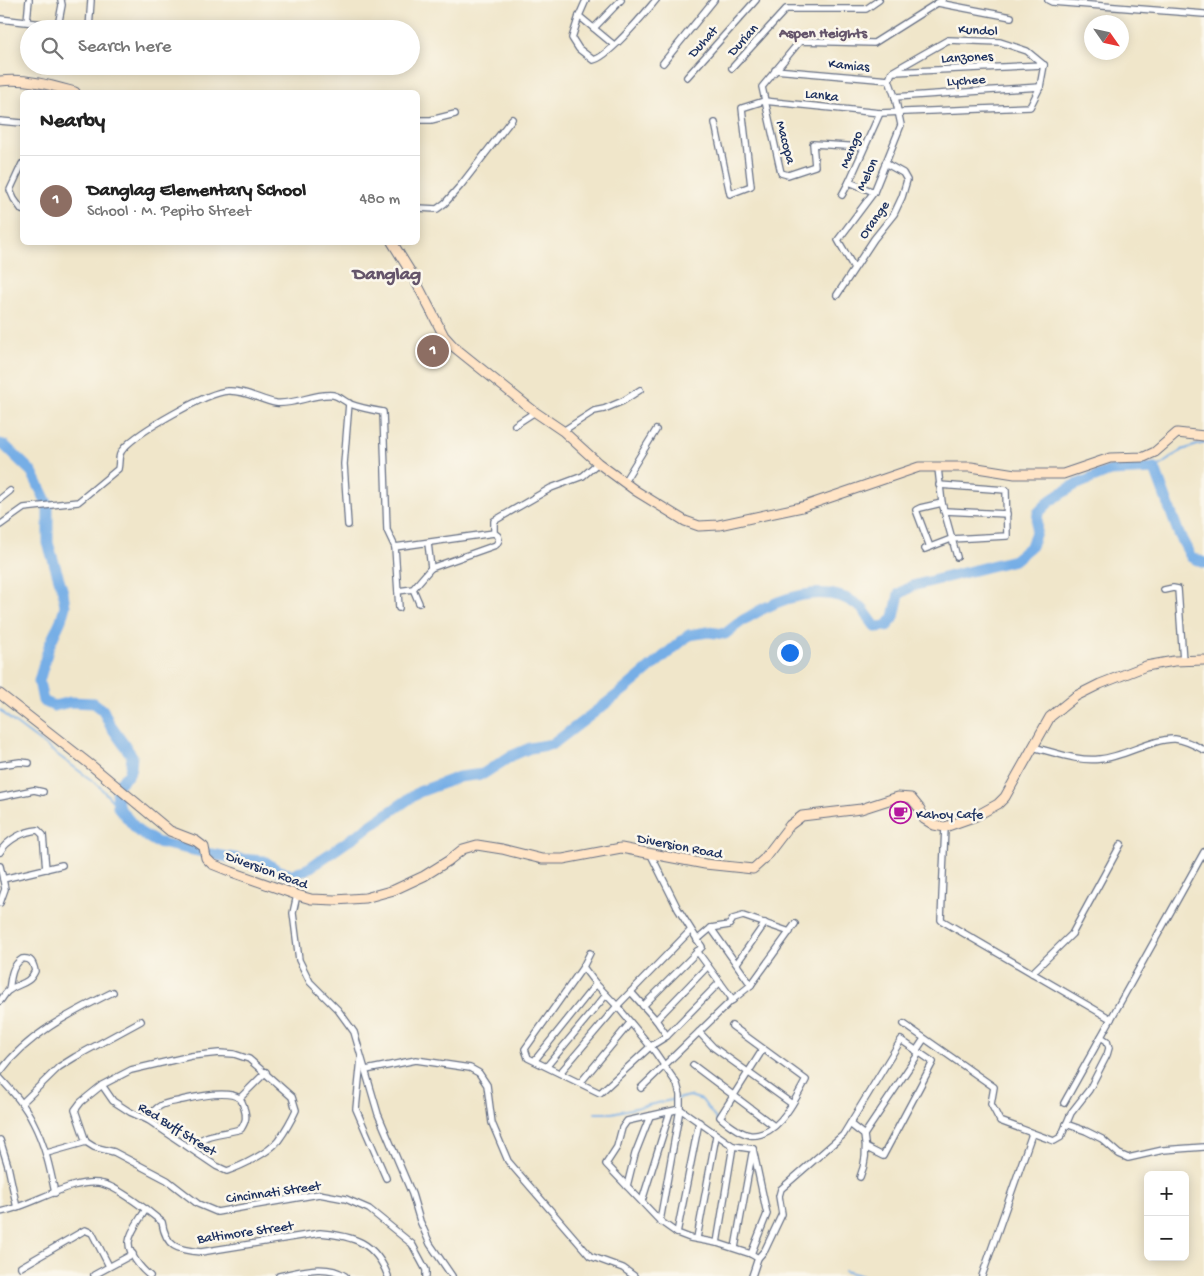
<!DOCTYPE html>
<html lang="en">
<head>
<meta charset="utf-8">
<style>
	:root { --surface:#fff; --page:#f2f2f2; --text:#222; --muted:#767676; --line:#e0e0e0; --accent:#b5179e }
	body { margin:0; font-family:"Gochi Hand",sans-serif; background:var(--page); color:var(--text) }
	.controls { position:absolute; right:15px; bottom:15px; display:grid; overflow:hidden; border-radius:8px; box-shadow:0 2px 12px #0003 }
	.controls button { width:45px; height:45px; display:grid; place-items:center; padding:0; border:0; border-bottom:1px solid var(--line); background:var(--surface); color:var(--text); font:25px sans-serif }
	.compass { position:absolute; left:1084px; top:15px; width:45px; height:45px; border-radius:50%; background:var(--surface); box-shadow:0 2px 12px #0003; rotate:124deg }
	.you { position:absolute; left:789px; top:652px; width:18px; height:18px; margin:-12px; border:4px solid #fff; border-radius:50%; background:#1a73e8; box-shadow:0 0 0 8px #1a73e833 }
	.badge { display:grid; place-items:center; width:32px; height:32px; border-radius:50%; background:var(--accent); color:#fff; font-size:16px; font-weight:700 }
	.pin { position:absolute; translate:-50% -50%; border:2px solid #fff; box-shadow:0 1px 5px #0006 }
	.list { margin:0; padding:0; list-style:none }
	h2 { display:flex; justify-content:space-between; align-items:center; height:65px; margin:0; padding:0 20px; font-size:21px }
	h2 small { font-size:16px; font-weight:400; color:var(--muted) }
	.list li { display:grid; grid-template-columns:32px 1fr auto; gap:15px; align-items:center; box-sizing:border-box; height:90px; padding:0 20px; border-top:1px solid var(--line) }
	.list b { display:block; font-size:19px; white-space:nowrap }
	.list p { margin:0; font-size:16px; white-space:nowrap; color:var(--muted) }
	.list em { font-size:16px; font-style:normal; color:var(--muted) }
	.icon { flex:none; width:28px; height:28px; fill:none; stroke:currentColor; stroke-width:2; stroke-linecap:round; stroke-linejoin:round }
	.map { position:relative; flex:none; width:1204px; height:1276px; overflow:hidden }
	.search { position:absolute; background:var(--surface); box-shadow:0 2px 12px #0003; left:20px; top:20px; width:400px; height:55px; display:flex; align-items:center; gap:12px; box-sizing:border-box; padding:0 18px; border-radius:28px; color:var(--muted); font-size:19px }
	.panel { position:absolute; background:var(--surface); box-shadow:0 2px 12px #0003; left:20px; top:90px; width:400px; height:155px; border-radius:8px }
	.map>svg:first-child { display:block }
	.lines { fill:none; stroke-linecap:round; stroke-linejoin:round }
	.stream { stroke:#76aee6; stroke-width:2 }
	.river { stroke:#76aee6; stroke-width:11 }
	.street-casing { stroke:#666f84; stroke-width:8 }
	.secondary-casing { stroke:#666f84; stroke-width:11 }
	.street { stroke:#fff; stroke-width:5.5 }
	.secondary { stroke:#ffe4c6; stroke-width:9 }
	.labels { text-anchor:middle; stroke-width:5; stroke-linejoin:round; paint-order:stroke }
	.street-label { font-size:14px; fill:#1b2f5e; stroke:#fbf7ec }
	.poi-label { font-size:14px; fill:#1b2f5e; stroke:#fbf7ec; text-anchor:start }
	.neighbourhood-label { font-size:15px; font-weight:bold; fill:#65556b; stroke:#fbf7ec }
	.district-label { font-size:19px; font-weight:bold; fill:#65556b; stroke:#fbf7ec }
</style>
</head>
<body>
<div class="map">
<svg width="1204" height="1276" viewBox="0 0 1204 1276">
	<rect width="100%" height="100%" fill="#fbf7ec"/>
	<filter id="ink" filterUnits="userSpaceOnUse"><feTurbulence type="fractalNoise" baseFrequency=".02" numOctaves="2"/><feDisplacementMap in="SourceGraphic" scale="10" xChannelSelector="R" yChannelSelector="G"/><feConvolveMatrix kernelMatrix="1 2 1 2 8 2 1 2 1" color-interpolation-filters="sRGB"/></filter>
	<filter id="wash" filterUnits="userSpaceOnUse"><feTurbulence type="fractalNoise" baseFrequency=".0096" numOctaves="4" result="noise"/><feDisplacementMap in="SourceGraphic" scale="20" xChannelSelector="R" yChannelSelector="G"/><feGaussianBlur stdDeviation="1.12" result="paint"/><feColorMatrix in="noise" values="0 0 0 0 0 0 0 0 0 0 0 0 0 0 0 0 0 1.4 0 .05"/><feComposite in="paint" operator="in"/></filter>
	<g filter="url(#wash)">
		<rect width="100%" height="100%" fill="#f0e6ca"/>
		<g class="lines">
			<g class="stream">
				<path d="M1155,469L1182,450L1204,443"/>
				<path d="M0,710L11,720L98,785L118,807"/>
				<path d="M595,1113H612L690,1096L702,1100L718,1122"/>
				<path d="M844,1271L863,1276"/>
			</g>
			<g class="river">
				<path d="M0,444L4,445L32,472L48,505V543L63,592L65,606L61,620L49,646L39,681L43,701L54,706L70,702L94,703L103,710L110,725L132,756L131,767L129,774L119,783"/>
				<path d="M117,788L118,807L139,832L156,842L211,854L240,859L264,861L277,870L293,875L309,868L419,792L459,777L483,774L511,756L530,748L553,744L625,689L689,635L708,632L725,634C732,629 739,622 747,618C778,598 826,581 859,606C866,611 870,621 876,627L887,626L894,617L899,594L912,586L1014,560L1031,546L1036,532L1038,513L1051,500L1073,486L1110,471L1155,469L1179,534L1191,557L1204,563"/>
			</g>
		</g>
	</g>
	<g filter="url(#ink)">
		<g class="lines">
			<defs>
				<g id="street">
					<path d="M586,0L579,16L572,38L579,49L593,60C609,57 644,14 656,0"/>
					<path d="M1048,0L1052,2L1204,14"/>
					<path d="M938,3L1011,17"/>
					<path d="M579,16L614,45"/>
					<path d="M0,19L86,29"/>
					<path d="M27,21L29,0"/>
					<path d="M58,26L62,5L61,0"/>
					<path d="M594,28L621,0"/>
					<path d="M89,29L91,0"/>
					<path d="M663,63L714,0"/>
					<path d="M732,68L786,9H866L879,0"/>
					<path d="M775,70L889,80"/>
					<path d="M894,72L1044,65"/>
					<path d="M687,77L756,0"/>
					<path d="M889,80L892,72L948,40L1000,42L1027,51L1044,65"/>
					<path d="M895,97L1040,87"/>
					<path d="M418,120H431L455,114"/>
					<path d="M0,121L22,123"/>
					<path d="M715,123L730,194L751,186L742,108L764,101L880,113L1030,107L1040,87L1044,65"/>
					<path d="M864,147L813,144L815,166L788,175L781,173L762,87L800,41L874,43L942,0"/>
					<path d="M22,164L10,190L14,199L22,210"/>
					<path d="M849,182L874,192"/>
					<path d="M842,195L849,182L880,113"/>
					<path d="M418,208L437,209L445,203L461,185L512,119"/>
					<path d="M854,268L838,240L874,192L901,125L895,97L889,80"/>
					<path d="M837,295L874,239L894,214L902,197L907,180L903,173L885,163"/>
					<path d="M515,425L535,412"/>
					<path d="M563,431L594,411L604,409L623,401L640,390"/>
					<path d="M938,468L942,503L957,557"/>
					<path d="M624,482L656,430"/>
					<path d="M0,499L10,491"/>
					<path d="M944,511L1007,514"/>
					<path d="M0,525L24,508L78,502L118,469C120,461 117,455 124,448C138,432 207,392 228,391C245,390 260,400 276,403C295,405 314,393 333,395C339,396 344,401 350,404C361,408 372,410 383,412L387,530L395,547"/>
					<path d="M348,525L344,464L349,403"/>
					<path d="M428,543L431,568"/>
					<path d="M930,547L916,510L920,508L942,503"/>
					<path d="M925,549L951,539L1007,536L1006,490L939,485"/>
					<path d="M413,589L419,603"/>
					<path d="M1164,590L1173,588L1178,589L1183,661"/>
					<path d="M398,591L413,589L431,568L496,545L499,540L498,536L494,533V521L551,488L583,476L598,463"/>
					<path d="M399,608L395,547L494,533"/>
					<path d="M1032,747C1054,752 1078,762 1100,759C1124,757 1153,738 1175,739C1185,740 1195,745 1204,750"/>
					<path d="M0,765L20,762L29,763"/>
					<path d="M0,797L34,790L43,792"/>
					<path d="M945,827L941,920L1111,1019"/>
					<path d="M0,852C7,840 24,831 38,830L43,835L46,869"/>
					<path d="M0,866L3,879"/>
					<path d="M297,895L293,913L299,960L310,982L338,1010L354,1032L378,1114L412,1194L420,1221L430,1244L452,1276"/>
					<path d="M0,903L5,889L3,879L62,865"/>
					<path d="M711,928L751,985"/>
					<path d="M697,940L711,928L729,925L733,919L743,916L790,932"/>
					<path d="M697,951L733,1000"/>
					<path d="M590,953L583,967L525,1049L528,1058L600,1093L651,1046L667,1036L720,982"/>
					<path d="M737,963L765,923"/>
					<path d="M583,967L596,984L617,1006L655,1052L677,1084L680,1095V1109L660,1221"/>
					<path d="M1032,973L1072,934L1121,844"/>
					<path d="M631,992L656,1020L667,1036"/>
					<path d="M0,1001C3,998 5,993 8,991C19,982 28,986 35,971C33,962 31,958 22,959C11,966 11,978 9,990"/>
					<path d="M643,1006L702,947L678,909L650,853"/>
					<path d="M656,1020L708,966"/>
					<path d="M904,1024L994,1087L991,1104L1000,1121L1054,1141L1061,1137L1071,1113L1089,1090L1107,1055L1109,1048L1107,1041L1101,1037"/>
					<path d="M732,1026L806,1080C795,1099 778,1138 750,1135C739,1133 728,1124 720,1117L763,1049"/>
					<path d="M699,1032L713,1047L792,1104"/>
					<path d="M916,1051L924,1039"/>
					<path d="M361,1059L356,1109L386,1178"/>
					<path d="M535,1060L596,984"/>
					<path d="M693,1065L774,1126"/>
					<path d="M547,1066L606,995"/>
					<path d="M366,1070L416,1060L470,1068L479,1073L487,1085L492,1123L508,1161L590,1256L623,1268L634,1276"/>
					<path d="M0,1072C28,1034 71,1013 113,992"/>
					<path d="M560,1073L617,1006L690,931"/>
					<path d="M0,1078C12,1091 25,1105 33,1122C45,1145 50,1168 55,1193"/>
					<path d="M581,1082L630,1023"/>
					<path d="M641,1088L731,1001L751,985L795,924"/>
					<path d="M240,1098L266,1072"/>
					<path d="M22,1103L59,1067L75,1057L141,1021"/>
					<path d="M1064,1103L1204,852"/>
					<path d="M148,1120C151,1115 154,1109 160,1106C166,1102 176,1102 182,1100C195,1097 228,1090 239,1098C242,1100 243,1104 244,1108C247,1117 246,1121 241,1129C220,1135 206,1132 190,1148"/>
					<path d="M850,1124L864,1135C867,1150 866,1163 860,1177"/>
					<path d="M1066,1124L1086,1131L1102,1139L1119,1154L1128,1158L1163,1150L1204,1147"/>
					<path d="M864,1135L919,1053"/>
					<path d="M0,1140L8,1166L17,1208"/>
					<path d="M86,1142L75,1110L81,1102L102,1085L131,1070L191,1056L219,1053L234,1054L249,1059L292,1097L296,1110C291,1121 285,1131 278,1141C268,1153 242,1166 227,1171L216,1166L148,1120L130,1112L113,1101L102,1085"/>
					<path d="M753,1149L733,1146L680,1109L627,1121L622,1128L617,1147L606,1164L660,1221L677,1233L690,1238L717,1243L751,1254L758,1258"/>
					<path d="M47,1153L86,1142L94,1147L114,1152L167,1180L198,1204L217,1212L319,1194L346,1199L369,1209L412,1244L426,1270V1276"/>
					<path d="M627,1186L635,1154L650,1116"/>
					<path d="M642,1201L670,1112"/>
					<path d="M146,1209C141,1218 130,1231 129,1242C128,1253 141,1269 150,1276"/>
					<path d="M0,1212C31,1207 74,1176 103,1184C117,1187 150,1212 162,1222C166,1247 177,1250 201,1252L320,1233C354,1236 375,1242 388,1276"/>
					<path d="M677,1233L699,1122"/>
					<path d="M697,1238L716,1136"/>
					<path d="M717,1243L733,1146"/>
					<path d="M735,1248L752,1154"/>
					<path d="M751,1254L767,1214L753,1149"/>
					<path d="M21,1267L85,1230L92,1233L109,1266"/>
					<path d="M94,1275L133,1254"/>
					<path d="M279,1276C299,1272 326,1263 345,1276"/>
					<path d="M752,1276L758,1258L765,1250L782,1214L779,1196L781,1189L843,1135L901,1040L933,1062L883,1156L867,1148"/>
					<path d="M982,1276L1032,1134"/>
				</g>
				<g id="secondary">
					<path d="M0,81C26,78 50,85 75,92"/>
					<path d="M392,242L413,276L444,336L454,347L535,412L563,431L598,463L636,491L685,521L699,526L719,525L802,507L919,467H971L1015,474H1063L1110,458L1144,457L1155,452L1177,433L1204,436"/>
					<path d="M0,694L92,766L170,831L196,841L204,847L206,858L212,864L232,872L297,895L311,899L335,900L365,898L394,890L424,876L448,861L463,849L477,845L502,849L542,859H563L621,848L705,864L753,869L764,859L790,825L802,816L861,809L898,797L911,798L920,809L924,819L934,825L945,827L976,816L998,804L1005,797L1050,717L1076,696L1100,684L1146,666L1174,661L1204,660"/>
				</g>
			</defs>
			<use href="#street" class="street-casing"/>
			<use href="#secondary" class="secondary-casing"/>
			<use href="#street" class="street"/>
			<use href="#secondary" class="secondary"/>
		</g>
	</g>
	<defs>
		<symbol id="cafe-ring" viewBox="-11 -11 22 22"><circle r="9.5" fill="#fbf7ec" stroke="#b5179e" stroke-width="1.5"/><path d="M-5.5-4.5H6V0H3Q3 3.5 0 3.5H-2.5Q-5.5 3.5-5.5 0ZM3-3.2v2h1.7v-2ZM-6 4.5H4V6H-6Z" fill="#b5179e"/></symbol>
	</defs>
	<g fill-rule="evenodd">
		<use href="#cafe-ring" x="888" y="800" width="25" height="25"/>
	</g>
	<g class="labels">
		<g class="street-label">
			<text transform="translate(978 29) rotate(3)" y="5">Kundol</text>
			<text transform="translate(742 39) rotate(-48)" y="5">Durian</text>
			<text transform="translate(702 41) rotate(-48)" y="5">Duhat</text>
			<text transform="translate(967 56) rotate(-3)" y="5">Lanzones</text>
			<text transform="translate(849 64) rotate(5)" y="5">Kamias</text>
			<text transform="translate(966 79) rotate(-4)" y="5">Lychee</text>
			<text transform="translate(822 94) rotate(6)" y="5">Lanka</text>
			<text transform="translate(787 142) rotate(75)" y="5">Macopa</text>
			<text transform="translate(850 149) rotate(-67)" y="5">Mango</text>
			<text transform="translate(866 174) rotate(-65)" y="5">Melon</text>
			<text transform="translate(873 219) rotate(-55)" y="5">Orange</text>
			<text transform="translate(680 845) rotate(11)" y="5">Diversion Road</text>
			<text transform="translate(267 869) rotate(20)" y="5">Diversion Road</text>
			<text transform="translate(178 1128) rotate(32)" y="5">Red Buff Street</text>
			<text transform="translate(273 1191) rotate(-8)" y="5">Cincinnati Street</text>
			<text transform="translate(245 1231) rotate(-8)" y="5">Baltimore Street</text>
		</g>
		<g class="poi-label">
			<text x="916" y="818">Kahoy Cafe</text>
		</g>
		<g class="neighbourhood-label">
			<text x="823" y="37">Aspen Heights</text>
		</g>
		<g class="district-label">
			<text x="387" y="279">Danglag</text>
		</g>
	</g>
</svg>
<div class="controls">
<button>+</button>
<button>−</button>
</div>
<svg class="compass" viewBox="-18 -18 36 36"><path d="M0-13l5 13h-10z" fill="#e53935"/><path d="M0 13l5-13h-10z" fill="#767676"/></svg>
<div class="you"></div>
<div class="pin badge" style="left:433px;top:351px;background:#8d6e63">1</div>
<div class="search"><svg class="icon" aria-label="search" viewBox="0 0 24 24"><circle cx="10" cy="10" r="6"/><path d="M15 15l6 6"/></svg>Search here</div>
<section class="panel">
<h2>Nearby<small></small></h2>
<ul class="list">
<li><span class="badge" style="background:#8d6e63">1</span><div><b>Danglag Elementary School</b><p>School · M. Pepito Street</p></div><em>480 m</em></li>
</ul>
</section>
</div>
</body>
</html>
